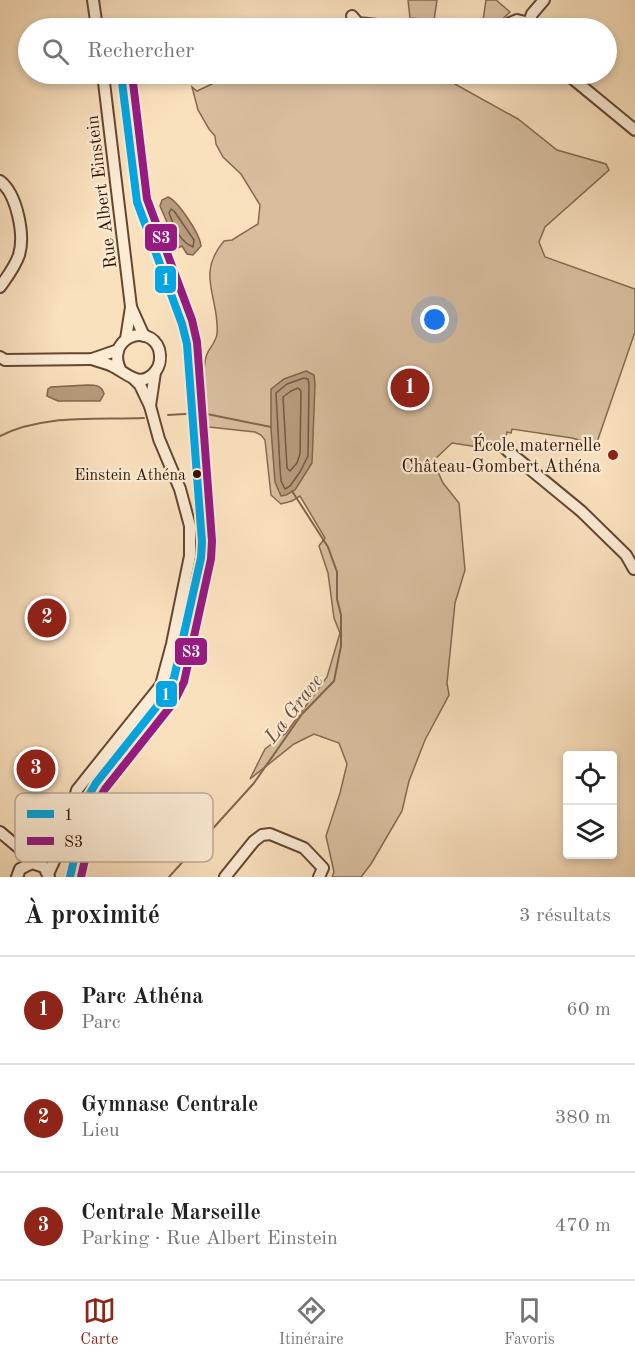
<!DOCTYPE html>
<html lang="fr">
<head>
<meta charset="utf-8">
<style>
	:root { --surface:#fff; --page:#f2f2f2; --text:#222; --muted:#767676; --line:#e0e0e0; --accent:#8f2418 }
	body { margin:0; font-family:"Old Standard TT",serif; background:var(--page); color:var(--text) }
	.controls { position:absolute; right:18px; bottom:18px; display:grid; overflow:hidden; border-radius:6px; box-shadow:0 3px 9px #0003 }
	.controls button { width:54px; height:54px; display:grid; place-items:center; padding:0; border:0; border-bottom:2px solid var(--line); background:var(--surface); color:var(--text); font:30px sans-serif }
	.you { position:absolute; left:435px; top:320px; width:21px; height:21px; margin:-15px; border:4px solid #fff; border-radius:50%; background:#1a73e8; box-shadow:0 0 0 9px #1a73e833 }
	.badge { display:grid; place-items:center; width:39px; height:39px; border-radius:50%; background:var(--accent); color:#fff; font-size:20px; font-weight:700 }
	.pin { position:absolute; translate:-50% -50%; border:3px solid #fff; box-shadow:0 2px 6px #0006 }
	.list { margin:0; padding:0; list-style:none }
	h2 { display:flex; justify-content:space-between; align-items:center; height:78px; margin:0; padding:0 24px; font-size:26px }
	h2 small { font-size:20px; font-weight:400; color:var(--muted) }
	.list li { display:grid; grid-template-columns:39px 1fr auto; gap:18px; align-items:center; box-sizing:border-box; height:108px; padding:0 24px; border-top:2px solid var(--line) }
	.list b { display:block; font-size:22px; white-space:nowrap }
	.list p { margin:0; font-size:20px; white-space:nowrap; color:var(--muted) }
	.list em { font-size:20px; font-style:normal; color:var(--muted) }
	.icon { flex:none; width:33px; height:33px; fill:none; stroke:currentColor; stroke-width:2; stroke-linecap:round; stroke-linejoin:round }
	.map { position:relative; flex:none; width:635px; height:877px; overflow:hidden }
	.search { position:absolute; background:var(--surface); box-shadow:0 3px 9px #0003; left:18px; right:18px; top:18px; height:66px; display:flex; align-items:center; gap:15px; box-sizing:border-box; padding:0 21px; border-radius:33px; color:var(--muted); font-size:22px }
	.sheet { height:402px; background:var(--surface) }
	nav { display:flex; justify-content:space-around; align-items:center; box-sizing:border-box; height:84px; border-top:2px solid var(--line); background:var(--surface); font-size:16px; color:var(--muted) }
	nav a { display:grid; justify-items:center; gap:3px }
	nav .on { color:var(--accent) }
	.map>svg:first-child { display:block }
	.green { fill:#d8be9e; stroke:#866950; stroke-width:1.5 }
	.water { fill:#b69b7e; stroke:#82654c; stroke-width:1.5 }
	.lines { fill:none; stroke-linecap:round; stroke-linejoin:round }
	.shore { stroke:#745840; stroke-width:1.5 }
	.stream { stroke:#82654c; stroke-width:2 }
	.minor-casing { stroke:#654731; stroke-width:14 }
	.minor { stroke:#fcecd5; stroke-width:10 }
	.bus-1-casing { stroke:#fcecd5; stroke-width:12 }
	.bus-2-casing { stroke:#fcecd5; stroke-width:12 }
	.bus-1 { stroke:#03a5e2; stroke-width:8 }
	.bus-2 { stroke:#951b81; stroke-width:8 }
	.poi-dot { fill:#8f2418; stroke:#fcecd5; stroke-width:2 }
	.bus-dot { fill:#331402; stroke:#fcecd5; stroke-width:2 }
	.labels { text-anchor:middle; stroke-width:4.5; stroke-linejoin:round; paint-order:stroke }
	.bus-label { font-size:16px; fill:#331402; stroke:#fcecd5; text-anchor:end }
	.street-label { font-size:18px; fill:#331402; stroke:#fcecd5 }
	.poi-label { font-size:18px; fill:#331402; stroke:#fcecd5; text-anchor:end }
	.water-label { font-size:20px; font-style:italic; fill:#674a34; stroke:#fcecd5 }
	.key { fill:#fcecd5; stroke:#c0ab96; stroke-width:1.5 }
	.key-label { font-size:16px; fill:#331402 }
	.line-badge { stroke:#fcecd5; stroke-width:2 }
	.badge-label { font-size:16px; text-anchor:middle; font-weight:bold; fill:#fff }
</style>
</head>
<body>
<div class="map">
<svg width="635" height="877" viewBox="0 0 635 877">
	<rect width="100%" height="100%" fill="#fae1be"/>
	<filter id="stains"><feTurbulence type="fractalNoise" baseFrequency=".00333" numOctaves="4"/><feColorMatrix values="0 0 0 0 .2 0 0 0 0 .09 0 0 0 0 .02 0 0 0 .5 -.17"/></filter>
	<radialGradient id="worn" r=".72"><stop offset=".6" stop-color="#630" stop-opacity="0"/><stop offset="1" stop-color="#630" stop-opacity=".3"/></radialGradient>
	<g class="green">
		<path d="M408,0H437L434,20L410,18Z"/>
		<path d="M486,0H496L510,12C501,21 494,26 482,27Z"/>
		<path d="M233,74H437L518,119L557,150L606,164L609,170L545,227L539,242L545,257L635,289V332L596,445L572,438L512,429L511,433L507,432L503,455L498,450L452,443L433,461L443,483L459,503L465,570L455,603L447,683L449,695L425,740L409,781L402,811L371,864L361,877H332L334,872L326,836L340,793L347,764L339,743L314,734L294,744L250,779L265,749L286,733L327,677L340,633L334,618L328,573L319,546L325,538L300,496L292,501L281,504L271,495L265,440L261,435L255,432L209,427L204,424C203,405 201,371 207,354C210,347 216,342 217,334C220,298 195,275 224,241L232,240L258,224L260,205L241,174L223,157L216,144L215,136L209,129L198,110L192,87L197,91Z"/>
	</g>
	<g class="water">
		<path d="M168,197C178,201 200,234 201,246L193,255L187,254L182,246L178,248L160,206L162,200Z"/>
		<path d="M306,371L314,375L315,384L312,463L295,490L286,495L281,496L275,482L271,429V389L284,379Z"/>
		<path d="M87,385C95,385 102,385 104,394L100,401H58L47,396L48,389L51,387Z"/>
	</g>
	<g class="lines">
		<g class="shore">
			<path d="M171,209L174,211L194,240L193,247C179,241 175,228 169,213Z"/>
			<path d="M304,378L308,379L309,384L308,456L300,472L290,486L285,489L281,481L280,468L276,393L287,384Z"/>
			<path d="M298,388L301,391L300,454L297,463L290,471L287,468L283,397L291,391Z"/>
		</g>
		<g class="stream">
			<path d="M168,415L202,413L271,427"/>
			<path d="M0,436C43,414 96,420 144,418"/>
			<path d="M169,877L254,783L302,714L334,681L341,646V615L337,599V572L328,547L292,491"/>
		</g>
		<defs>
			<g id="minor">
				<path d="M93,0L97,28"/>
				<path d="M352,16L358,23L407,28"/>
				<path d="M528,25L532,14L544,0"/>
				<path d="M508,28L510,23L517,20L525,22L530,28"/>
				<path d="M103,74L131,307L126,339"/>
				<path d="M567,74L635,130"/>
				<path d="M0,181C17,194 25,235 19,255C15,267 7,277 0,287"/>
				<path d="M131,307L144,336"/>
				<path d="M0,357L5,360L92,359L118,350"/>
				<path d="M92,359C99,362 108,363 114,367C128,374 140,389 155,372C160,366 161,357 159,349C148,321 104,339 121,371"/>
				<path d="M150,406L155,372"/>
				<path d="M508,451L581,511L626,555L634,569"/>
				<path d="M0,832L18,847L32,863"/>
				<path d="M48,874L62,844L77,790L161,685L172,644L190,556V526L180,489L159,439L150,406L140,385L134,379"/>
				<path d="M17,877L20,869L32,863L44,867L49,877"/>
				<path d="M225,877L254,841L262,835L270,834L304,848L323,868L319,877"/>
			</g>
		</defs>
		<use href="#minor" class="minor-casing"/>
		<use href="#minor" class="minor"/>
		<defs>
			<path id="bus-1" d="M70,877L89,795L96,783L166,695L174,678L201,558L202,542L187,344L182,324L137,202L121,74"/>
			<path id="bus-2" d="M81,877L99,799L105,789L174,702L184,682L211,559L212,541L197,342L192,320L147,199L132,74"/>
		</defs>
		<use href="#bus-1" class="bus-1-casing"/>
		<use href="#bus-2" class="bus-2-casing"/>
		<use href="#bus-1" class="bus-1"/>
		<use href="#bus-2" class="bus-2"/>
	</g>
	<circle class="poi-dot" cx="613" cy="455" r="6"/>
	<circle class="bus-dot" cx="197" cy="474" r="5"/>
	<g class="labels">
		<g class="bus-label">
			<text x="186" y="480">Einstein Athéna</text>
		</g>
		<g class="street-label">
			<text transform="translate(101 192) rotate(-97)" y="6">Rue Albert Einstein</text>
		</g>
		<g class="poi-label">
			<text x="601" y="451">École maternelle<tspan x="601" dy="21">Château-Gombert Athéna</tspan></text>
		</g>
		<g class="water-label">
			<text transform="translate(293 708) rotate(-52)" y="7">La Grave</text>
		</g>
	</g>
	<rect x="15" y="793" width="198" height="69" rx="9" class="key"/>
	<rect x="27" y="810" width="27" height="8" fill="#03a5e2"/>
	<rect x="27" y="837" width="27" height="8" fill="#951b81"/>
	<g class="key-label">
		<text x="64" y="820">1</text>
		<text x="64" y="847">S3</text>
	</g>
	<g class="line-badge">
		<rect x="144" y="223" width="34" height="29" rx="6" fill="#951b81"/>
		<rect x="154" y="265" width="23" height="29" rx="6" fill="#03a5e2"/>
		<rect x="174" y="637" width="34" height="29" rx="6" fill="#951b81"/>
		<rect x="155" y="680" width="23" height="28" rx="6" fill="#03a5e2"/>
	</g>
	<g class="badge-label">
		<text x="161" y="243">S3</text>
		<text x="166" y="285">1</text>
		<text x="191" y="657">S3</text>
		<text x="166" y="700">1</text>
	</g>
	<rect width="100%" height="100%" filter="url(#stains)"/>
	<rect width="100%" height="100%" fill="url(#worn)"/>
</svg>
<div class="controls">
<button><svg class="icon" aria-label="locate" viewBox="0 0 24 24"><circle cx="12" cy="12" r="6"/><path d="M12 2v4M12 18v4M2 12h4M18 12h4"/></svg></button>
<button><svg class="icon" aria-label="layers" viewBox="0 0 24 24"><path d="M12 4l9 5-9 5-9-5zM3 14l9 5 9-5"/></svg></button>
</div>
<div class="you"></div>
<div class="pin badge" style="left:410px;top:388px">1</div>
<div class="pin badge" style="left:47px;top:618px">2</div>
<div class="pin badge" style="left:36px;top:769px">3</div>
<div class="search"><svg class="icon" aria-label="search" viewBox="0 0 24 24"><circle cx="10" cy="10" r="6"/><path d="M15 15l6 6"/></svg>Rechercher</div>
</div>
<section class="sheet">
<h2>À proximité<small>3 résultats</small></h2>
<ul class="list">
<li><span class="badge">1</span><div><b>Parc Athéna</b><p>Parc</p></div><em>60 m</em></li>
<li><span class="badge">2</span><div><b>Gymnase Centrale</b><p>Lieu</p></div><em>380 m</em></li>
<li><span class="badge">3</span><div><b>Centrale Marseille</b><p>Parking · Rue Albert Einstein</p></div><em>470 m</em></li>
</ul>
</section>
<nav>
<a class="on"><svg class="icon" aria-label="map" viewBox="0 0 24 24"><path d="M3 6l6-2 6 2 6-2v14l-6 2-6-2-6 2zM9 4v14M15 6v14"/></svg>Carte</a>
<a><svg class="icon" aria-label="directions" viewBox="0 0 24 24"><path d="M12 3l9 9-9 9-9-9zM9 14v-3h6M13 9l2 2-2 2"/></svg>Itinéraire</a>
<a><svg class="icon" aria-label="saved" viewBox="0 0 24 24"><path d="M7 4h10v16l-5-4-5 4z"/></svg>Favoris</a>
</nav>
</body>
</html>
